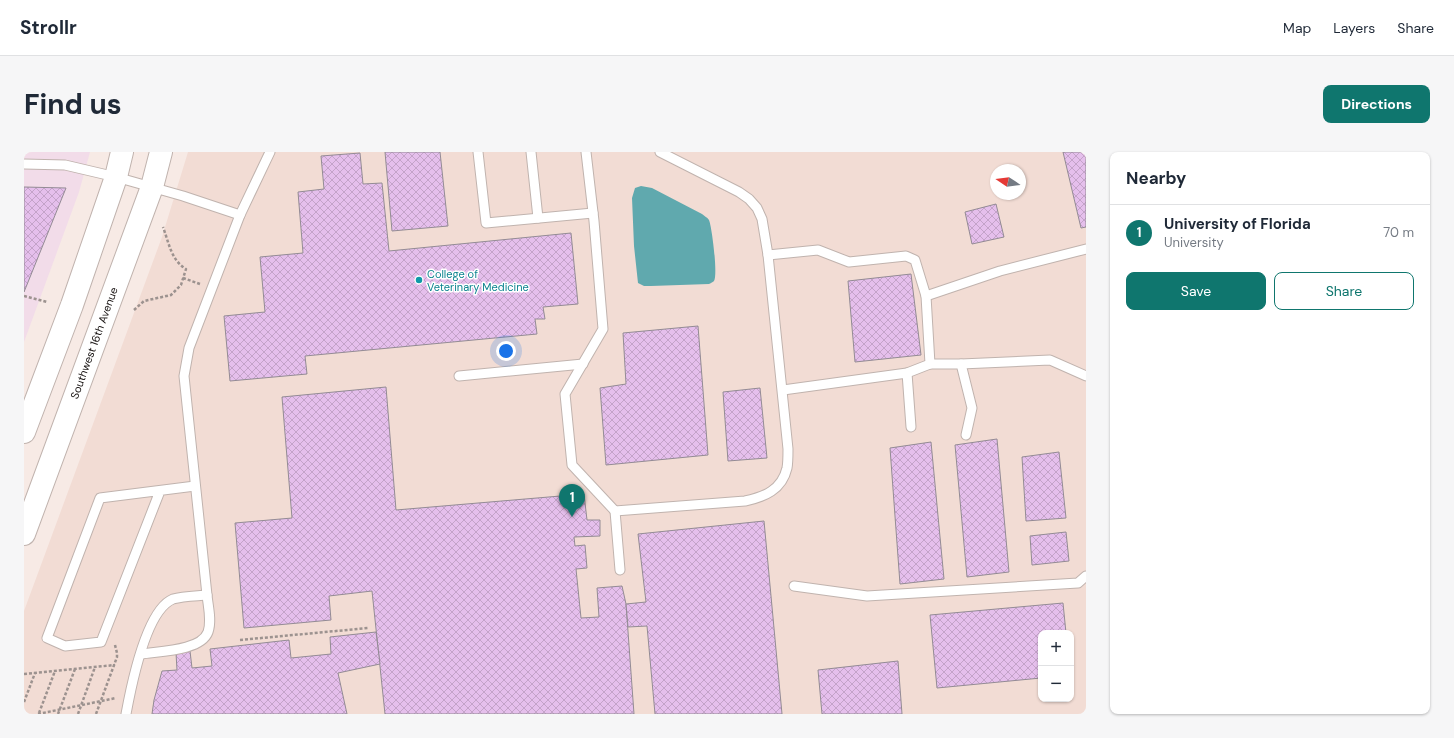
<!DOCTYPE html>
<html lang="en">
<head>
<meta charset="utf-8">
<style>
	:root { --surface:#fff; --page:#f6f6f7; --text:#1f2937; --muted:#747a83; --line:#e0e1e3; --accent:#0f766e }
	body { margin:0; font-family:"DM Sans",sans-serif; background:var(--page); color:var(--text) }
	.controls { position:absolute; right:12px; bottom:12px; display:grid; overflow:hidden; border-radius:8px; box-shadow:0 1px 3px #0004 }
	.controls button { width:36px; height:36px; display:grid; place-items:center; padding:0; border:0; border-bottom:1px solid var(--line); background:var(--surface); color:var(--text); font:20px sans-serif }
	.compass { position:absolute; left:966px; top:12px; width:36px; height:36px; border-radius:50%; background:var(--surface); box-shadow:0 1px 3px #0004; rotate:283deg }
	.you { position:absolute; left:482px; top:199px; width:14px; height:14px; margin:-10px; border:3px solid #fff; border-radius:50%; background:#1a73e8; box-shadow:0 0 0 6px #1a73e833 }
	.badge { display:grid; place-items:center; width:26px; height:26px; border-radius:50%; background:var(--accent); color:#fff; font-size:13px; font-weight:700 }
	.pin { position:absolute; translate:-50% -33px; filter:drop-shadow(0 1px 2px #0008) }
	.pin::after { content:''; position:absolute; top:21px; width:14px; height:12px; background:inherit; clip-path:polygon(0 0,100% 0,50% 100%) }
	.list { margin:0; padding:0; list-style:none }
	h2 { display:flex; justify-content:space-between; align-items:center; height:52px; margin:0; padding:0 16px; font-size:17px }
	h2 small { font-size:13px; font-weight:400; color:var(--muted) }
	.list li { display:grid; grid-template-columns:26px 1fr auto; gap:12px; align-items:center; box-sizing:border-box; height:56px; padding:0 16px; border-top:1px solid var(--line) }
	.list b { display:block; font-size:15px; white-space:nowrap }
	.list p { margin:0; font-size:13px; white-space:nowrap; color:var(--muted) }
	.list em { font-size:13px; font-style:normal; color:var(--muted) }
	.actions { display:flex; gap:8px; padding:12px 16px }
	.actions a { flex:1; padding:9px 0; border:1px solid var(--accent); border-radius:8px; text-align:center; font-size:14px; color:var(--accent) }
	.actions .main { background:var(--accent); color:#fff }
	.map { position:relative; flex:none; width:1062px; height:562px; overflow:hidden; border-radius:8px }
	header { display:flex; align-items:center; gap:24px; box-sizing:border-box; height:56px; padding:0 20px; background:var(--surface); border-bottom:1px solid var(--line) }
	header strong { font-size:19px }
	nav { display:flex; gap:22px; margin-inline-start:auto; font-size:14px }
	.intro { display:flex; align-items:center; justify-content:space-between; box-sizing:border-box; height:96px; padding:0 24px }
	h1 { margin:0; font-size:28px }
	.button { padding:10px 18px; border-radius:8px; background:var(--accent); color:#fff; font-size:14px; font-weight:700 }
	main { display:flex; gap:24px; padding:0 24px }
	aside { flex:1; background:var(--surface); border-radius:8px; box-shadow:0 1px 3px #0004 }
	.map>svg:first-child { display:block }
	.built { fill:#f2dcd4; fill-rule:evenodd }
	.medical { fill:#f2dce9 }
	.water { fill:#60a9ae }
	.building { fill:url(#building-cross-hatch); stroke:#938b94 }
	.lines { fill:none; stroke-linecap:round; stroke-linejoin:round }
	.lane-casing { stroke:#c0b3ae; stroke-width:11 }
	.secondary-casing { stroke:#c0b3ae; stroke-width:24 }
	.path { stroke:#9c928f; stroke-width:2.5; stroke-dasharray:3 2; stroke-linecap:butt }
	.lane { stroke:#fff; stroke-width:9 }
	.secondary { stroke:#fff; stroke-width:22 }
	.culture-dot { fill:#0f9aa8; stroke:#fff; stroke-width:1.5 }
	.labels { text-anchor:middle; stroke-width:3; stroke-linejoin:round; paint-order:stroke }
	.culture-label { font-size:11px; fill:#0d838f; stroke:#fff; text-anchor:start }
	.street-label { font-size:11px; fill:#161110; stroke:#fff }
</style>
</head>
<body>
<header>
<strong>Strollr</strong>
<nav><a>Map</a><a>Layers</a><a>Share</a></nav>
</header>
<div class="intro"><h1>Find us</h1><a class="button">Directions</a></div>
<main>
<div class="map">
<svg width="1062" height="562" viewBox="0 0 1062 562">
	<defs>
		<pattern id="building-cross-hatch" width="8" height="8" patternUnits="userSpaceOnUse"><rect width="8" height="8" fill="#e5bfec"/><path d="M0 0l8 8M0 8l8-8" fill="none" stroke="#c4a3c9"/></pattern>
	</defs>
	<rect width="100%" height="100%" fill="#f7eae5"/>
	<path class="built" d="M164,0H1062V562H0V459L138,85ZM972,18H996V42H972ZM1017,481H1047V547H1017Z"/>
	<path class="medical" d="M0,0H66L55,40L0,190Z"/>
	<path class="water" d="M617,34L628,36L678,62C680,64 683,65 685,68C688,75 694,123 690,129C690,129 686,132 685,132L627,134H620L614,131L610,94L608,46L611,36Z"/>
	<g class="building">
		<path d="M361,0H416L424,74L368,79Z"/>
		<path d="M1039,0H1062V75L1057,76Z"/>
		<path d="M336,1L339,32L358,31L365,99L547,81L554,152L519,155L521,167H511L513,182L281,204L283,222L206,229L200,164L241,160L236,105L279,101L274,40L300,37L297,4Z"/>
		<path d="M0,35L42,36L0,140Z"/>
		<path d="M972,52L980,85L948,92L941,60Z"/>
		<path d="M887,122L897,203L831,210L824,129Z"/>
		<path d="M674,174L684,303L582,313L576,236L602,232L599,181Z"/>
		<path d="M362,235L372,358L560,342L563,368H576V384L550,385L551,394L561,393L563,416L552,417L557,466L575,465L573,436L598,434L602,452L610,562H361L348,439L305,444L307,468L220,476L211,371L268,366L258,245Z"/>
		<path d="M736,236L743,306L704,309L699,240Z"/>
		<path d="M973,287L985,420L943,425L931,293Z"/>
		<path d="M907,290L920,427L876,432L866,296Z"/>
		<path d="M1035,300L1042,366L1002,369L998,305Z"/>
		<path d="M740,369L758,562H631L623,474L604,475L602,452L622,450L614,382Z"/>
		<path d="M1042,380L1045,409L1008,413L1006,384Z"/>
		<path d="M1039,451L1042,481H1017V526L913,536L906,463Z"/>
		<path d="M352,480L356,512L314,521L323,562H128L130,548L138,519L153,518L152,501L166,499L168,516L188,514L186,497L265,488L267,506L307,502L306,485Z"/>
		<path d="M874,509L878,562H798L794,518Z"/>
	</g>
	<g class="lines">
		<defs>
			<g id="lane">
				<path d="M454,0L462,71L569,61"/>
				<path d="M507,0L514,66"/>
				<path d="M562,0L570,69L579,177L541,242L548,313L591,359L721,349C740,345 758,338 763,316C764,311 764,303 764,297L744,103L738,67L733,56L725,47L715,40L636,0"/>
				<path d="M0,12L41,13L92,25L159,44L216,63"/>
				<path d="M744,103L794,98L825,110L882,104L891,108L902,144"/>
				<path d="M906,212H937L948,256L942,283"/>
				<path d="M937,212L1026,208L1062,224"/>
				<path d="M883,221L887,275"/>
				<path d="M435,224L559,212"/>
				<path d="M759,238L883,221L906,212L902,144L976,119L1062,97"/>
				<path d="M136,339L77,490L41,494L23,486L76,346L171,334"/>
				<path d="M591,359L596,418"/>
				<path d="M770,434L843,444L1054,431L1062,424"/>
				<path d="M117,502C135,499 177,499 184,480C188,469 184,454 183,443"/>
				<path d="M102,562C107,535 122,458 149,447C159,444 173,444 183,443L160,224L165,196L216,63L246,0"/>
			</g>
			<g id="secondary">
				<path d="M0,280L48,153L92,25L98,0"/>
				<path d="M0,382L128,35L137,0"/>
			</g>
		</defs>
		<use href="#lane" class="lane-casing"/>
		<use href="#secondary" class="secondary-casing"/>
		<g class="path">
			<path d="M159,126L176,132"/>
			<path d="M0,144L23,150"/>
			<path d="M110,158L120,149L147,143L157,133L162,117C147,108 145,91 139,75"/>
			<path d="M216,488L344,476"/>
			<path d="M0,522L91,513"/>
			<path d="M0,550L11,521"/>
			<path d="M15,561L31,519"/>
			<path d="M14,562L92,546"/>
			<path d="M34,562L51,517"/>
			<path d="M54,562L71,515"/>
			<path d="M72,562L93,505V501L91,493"/>
		</g>
		<use href="#lane" class="lane"/>
		<use href="#secondary" class="secondary"/>
	</g>
	<circle class="culture-dot" cx="395" cy="128" r="4"/>
	<g class="labels">
		<g class="culture-label">
			<text x="403" y="126">College of<tspan x="403" dy="13">Veterinary Medicine</tspan></text>
		</g>
		<g class="street-label">
			<text transform="translate(70 191) rotate(-70)" y="4">Southwest 16th Avenue</text>
		</g>
	</g>
</svg>
<div class="controls">
<button>+</button>
<button>−</button>
</div>
<svg class="compass" viewBox="-18 -18 36 36"><path d="M0-13l5 13h-10z" fill="#e53935"/><path d="M0 13l5-13h-10z" fill="#747a83"/></svg>
<div class="you"></div>
<div class="pin badge" style="left:548px;top:365px">1</div>
</div>
<aside>
<h2>Nearby<small></small></h2>
<ul class="list">
<li><span class="badge">1</span><div><b>University of Florida</b><p>University</p></div><em>70 m</em></li>
</ul>
<div class="actions"><a class="main">Save</a><a>Share</a></div>
</aside>
</main>
</body>
</html>
